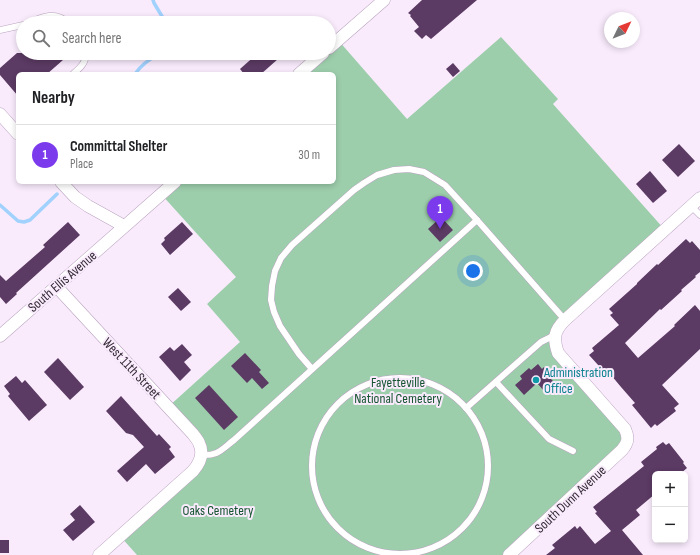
<!DOCTYPE html>
<html lang="en">
<head>
<meta charset="utf-8">
<style>
	:root { --surface:#fff; --page:#f6f6f6; --text:#202124; --muted:#757577; --line:#e0e0e0; --accent:#7c3aed }
	body { margin:0; font-family:"Sofia Sans Condensed",sans-serif; background:var(--page); color:var(--text) }
	.controls { position:absolute; right:12px; bottom:12px; display:grid; overflow:hidden; border-radius:6px; box-shadow:0 2px 6px #0003 }
	.controls button { width:36px; height:36px; display:grid; place-items:center; padding:0; border:0; border-bottom:1px solid var(--line); background:var(--surface); color:var(--text); font:20px sans-serif }
	.compass { position:absolute; left:604px; top:12px; width:36px; height:36px; border-radius:50%; background:var(--surface); box-shadow:0 2px 6px #0003; rotate:47deg }
	.you { position:absolute; left:473px; top:271px; width:14px; height:14px; margin:-10px; border:3px solid #fff; border-radius:50%; background:#1a73e8; box-shadow:0 0 0 6px #1a73e833 }
	.badge { display:grid; place-items:center; width:26px; height:26px; border-radius:50%; background:var(--accent); color:#fff; font-size:13px; font-weight:700 }
	.pin { position:absolute; translate:-50% -33px; filter:drop-shadow(0 1px 2px #0008) }
	.pin::after { content:''; position:absolute; top:21px; width:14px; height:12px; background:inherit; clip-path:polygon(0 0,100% 0,50% 100%) }
	.list { margin:0; padding:0; list-style:none }
	h2 { display:flex; justify-content:space-between; align-items:center; height:52px; margin:0; padding:0 16px; font-size:17px }
	h2 small { font-size:13px; font-weight:400; color:var(--muted) }
	.list li { display:grid; grid-template-columns:26px 1fr auto; gap:12px; align-items:center; box-sizing:border-box; height:60px; padding:0 16px; border-top:1px solid var(--line) }
	.list b { display:block; font-size:15px; white-space:nowrap }
	.list p { margin:0; font-size:13px; white-space:nowrap; color:var(--muted) }
	.list em { font-size:13px; font-style:normal; color:var(--muted) }
	.icon { flex:none; width:22px; height:22px; fill:none; stroke:currentColor; stroke-width:2; stroke-linecap:round; stroke-linejoin:round }
	.map { position:relative; flex:none; width:700px; height:555px; overflow:hidden }
	.search { position:absolute; background:var(--surface); box-shadow:0 2px 6px #0003; left:16px; top:16px; width:320px; height:44px; display:flex; align-items:center; gap:10px; box-sizing:border-box; padding:0 14px; border-radius:22px; color:var(--muted); font-size:15px }
	.panel { position:absolute; background:var(--surface); box-shadow:0 2px 6px #0003; left:16px; top:72px; width:320px; height:112px; border-radius:6px }
	.map>svg:first-child { display:block }
	.green { fill:#9dceac }
	.lines { fill:none; stroke-linecap:round; stroke-linejoin:round }
	.stream { stroke:#a1d1fd; stroke-width:3.5 }
	.building { fill:#5b3a63 }
	.lane-casing { stroke:#bba5c1; stroke-width:7 }
	.street-casing { stroke:#bba5c1; stroke-width:13 }
	.lane { stroke:#fff; stroke-width:6 }
	.street { stroke:#fff; stroke-width:12 }
	.culture-dot { fill:#0f9aa8; stroke:#f9ebfc; stroke-width:1.5 }
	.labels { text-anchor:middle; stroke-width:4; stroke-linejoin:round; paint-order:stroke }
	.street-label { font-size:14px; fill:#322934; stroke:#f9ebfc }
	.culture-label { font-size:14px; fill:#0d838f; stroke:#f9ebfc; text-anchor:start }
	.park-label { font-size:14px; fill:#155430; stroke:#f9ebfc }
</style>
</head>
<body>
<div class="map">
<svg width="700" height="555" viewBox="0 0 700 555">
	<rect width="100%" height="100%" fill="#f9ebfc"/>
	<path class="green" d="M501,37L558,99L553,104L665,230L565,320L555,344L628,441L509,555H137L120,536L201,455L168,407L240,342L207,304L236,277L161,194L175,182H334V74H299L338,40L407,119Z"/>
	<g class="lines">
		<g class="stream">
			<path d="M153,0L154,3L166,23"/>
			<path d="M135,74C141,65 151,58 161,53"/>
			<path d="M0,205L18,221L24,222L30,220L57,194"/>
		</g>
	</g>
	<g class="building">
		<path d="M422,0H477L431,39L426,35L422,39L414,31L419,27L410,16L411,15L408,13Z"/>
		<path d="M17,53H71L47,74H18V96L0,75V68Z"/>
		<path d="M258,53H272L278,59L261,74H244L240,69Z"/>
		<path d="M453,63L460,71L453,77L446,69Z"/>
		<path d="M679,144L695,161L678,177L662,160Z"/>
		<path d="M650,171L667,191L653,203L636,184Z"/>
		<path d="M441,217L453,230L440,242L428,229Z"/>
		<path d="M68,222L80,235L16,293L17,294L6,304L0,297V275L6,281L45,247L43,245Z"/>
		<path d="M182,222L193,234L170,255L161,244L165,240L164,238Z"/>
		<path d="M686,239L690,243L692,241L700,250V272L695,276L696,277L681,290L682,291L661,310L660,309L625,343L638,358L675,326L674,325L695,305L700,311V349L662,385L679,404L674,408L676,411L657,426L655,424L651,428L632,405L635,403L621,387L611,375L609,377L589,355L594,351L592,348L619,325L610,315L613,313L609,309L637,284V283L657,264L658,265Z"/>
		<path d="M178,288L191,302L181,311L168,297Z"/>
		<path d="M182,344L192,355L184,362L191,370L180,381L159,357L170,347L174,351Z"/>
		<path d="M245,353L261,370L259,372L269,383L262,389L252,378L247,383L231,366Z"/>
		<path d="M58,358L84,387L70,400L44,372Z"/>
		<path d="M538,364L542,369L544,367L552,376L550,378L554,382L544,391L537,383L524,395L515,385L522,379L520,376L529,368L531,370Z"/>
		<path d="M16,376L22,383L25,380L47,405L29,421L8,396L10,394L4,386Z"/>
		<path d="M209,385L238,417L224,430L195,398Z"/>
		<path d="M121,396L157,436L159,434L171,447L169,449L175,457L155,474L146,464L127,482L117,471L144,447L133,435L126,433L106,411Z"/>
		<path d="M663,442L666,445L669,443L684,462L683,463L687,468L680,474H655V494L636,510L640,515L622,530L643,555H546L555,548L552,545L575,526L577,529L580,526L595,544L611,531L595,513L597,512L593,507L644,466L641,462L657,449L656,447Z"/>
		<path d="M80,505L95,522L73,541L63,530L75,520L70,514Z"/>
		<rect x="0" y="540" width="9" height="13"/>
	</g>
	<g class="lines">
		<defs>
			<g id="lane">
				<path d="M28,23C43,16 55,11 69,23"/>
				<path d="M0,30L23,25"/>
				<path d="M73,74C80,68 86,63 86,53"/>
				<path d="M691,206L700,215"/>
				<path d="M312,369L299,354L280,326L274,312L271,300L272,286L275,271L281,258L292,245L354,190L364,183L377,175L394,170L409,169L424,172L445,185L477,220L565,320"/>
				<circle cx="400" cy="466" r="88"/>
				<path d="M496,382L549,439L573,451"/>
				<path d="M466,408L541,342L555,335"/>
				<path d="M201,455C218,456 221,450 234,440L477,220"/>
			</g>
			<g id="street">
				<path d="M329,48L384,0"/>
				<path d="M299,74L323,53"/>
				<path d="M0,114L18,134"/>
				<path d="M61,182L75,197L88,206L124,226"/>
				<path d="M56,286L193,434C195,437 198,440 199,443C204,453 200,463 193,471L99,555"/>
				<path d="M0,336L175,182"/>
				<path d="M509,555L622,450C628,443 629,438 625,429L558,353C553,338 554,331 565,320L700,198"/>
			</g>
		</defs>
		<use href="#lane" class="lane-casing"/>
		<use href="#street" class="street-casing"/>
		<use href="#lane" class="lane"/>
		<use href="#street" class="street"/>
	</g>
	<circle class="culture-dot" cx="536" cy="380" r="4"/>
	<g class="labels">
		<g class="street-label">
			<text transform="translate(62 281) rotate(-41)" y="5">South Ellis Avenue</text>
			<text transform="translate(132 368) rotate(47)" y="5">West 11th Street</text>
			<text transform="translate(570 499) rotate(-43)" y="5">South Dunn Avenue</text>
		</g>
		<g class="culture-label">
			<text x="544" y="377">Administration<tspan x="544" dy="16">Office</tspan></text>
		</g>
		<g class="park-label">
			<text x="398" y="387">Fayetteville<tspan x="398" dy="16">National Cemetery</tspan></text>
			<text x="218" y="515">Oaks Cemetery</text>
		</g>
	</g>
</svg>
<div class="controls">
<button>+</button>
<button>−</button>
</div>
<svg class="compass" viewBox="-18 -18 36 36"><path d="M0-13l5 13h-10z" fill="#e53935"/><path d="M0 13l5-13h-10z" fill="#757577"/></svg>
<div class="you"></div>
<div class="pin badge" style="left:440px;top:229px">1</div>
<div class="search"><svg class="icon" aria-label="search" viewBox="0 0 24 24"><circle cx="10" cy="10" r="6"/><path d="M15 15l6 6"/></svg>Search here</div>
<section class="panel">
<h2>Nearby<small></small></h2>
<ul class="list">
<li><span class="badge">1</span><div><b>Committal Shelter</b><p>Place</p></div><em>30 m</em></li>
</ul>
</section>
</div>
</body>
</html>
